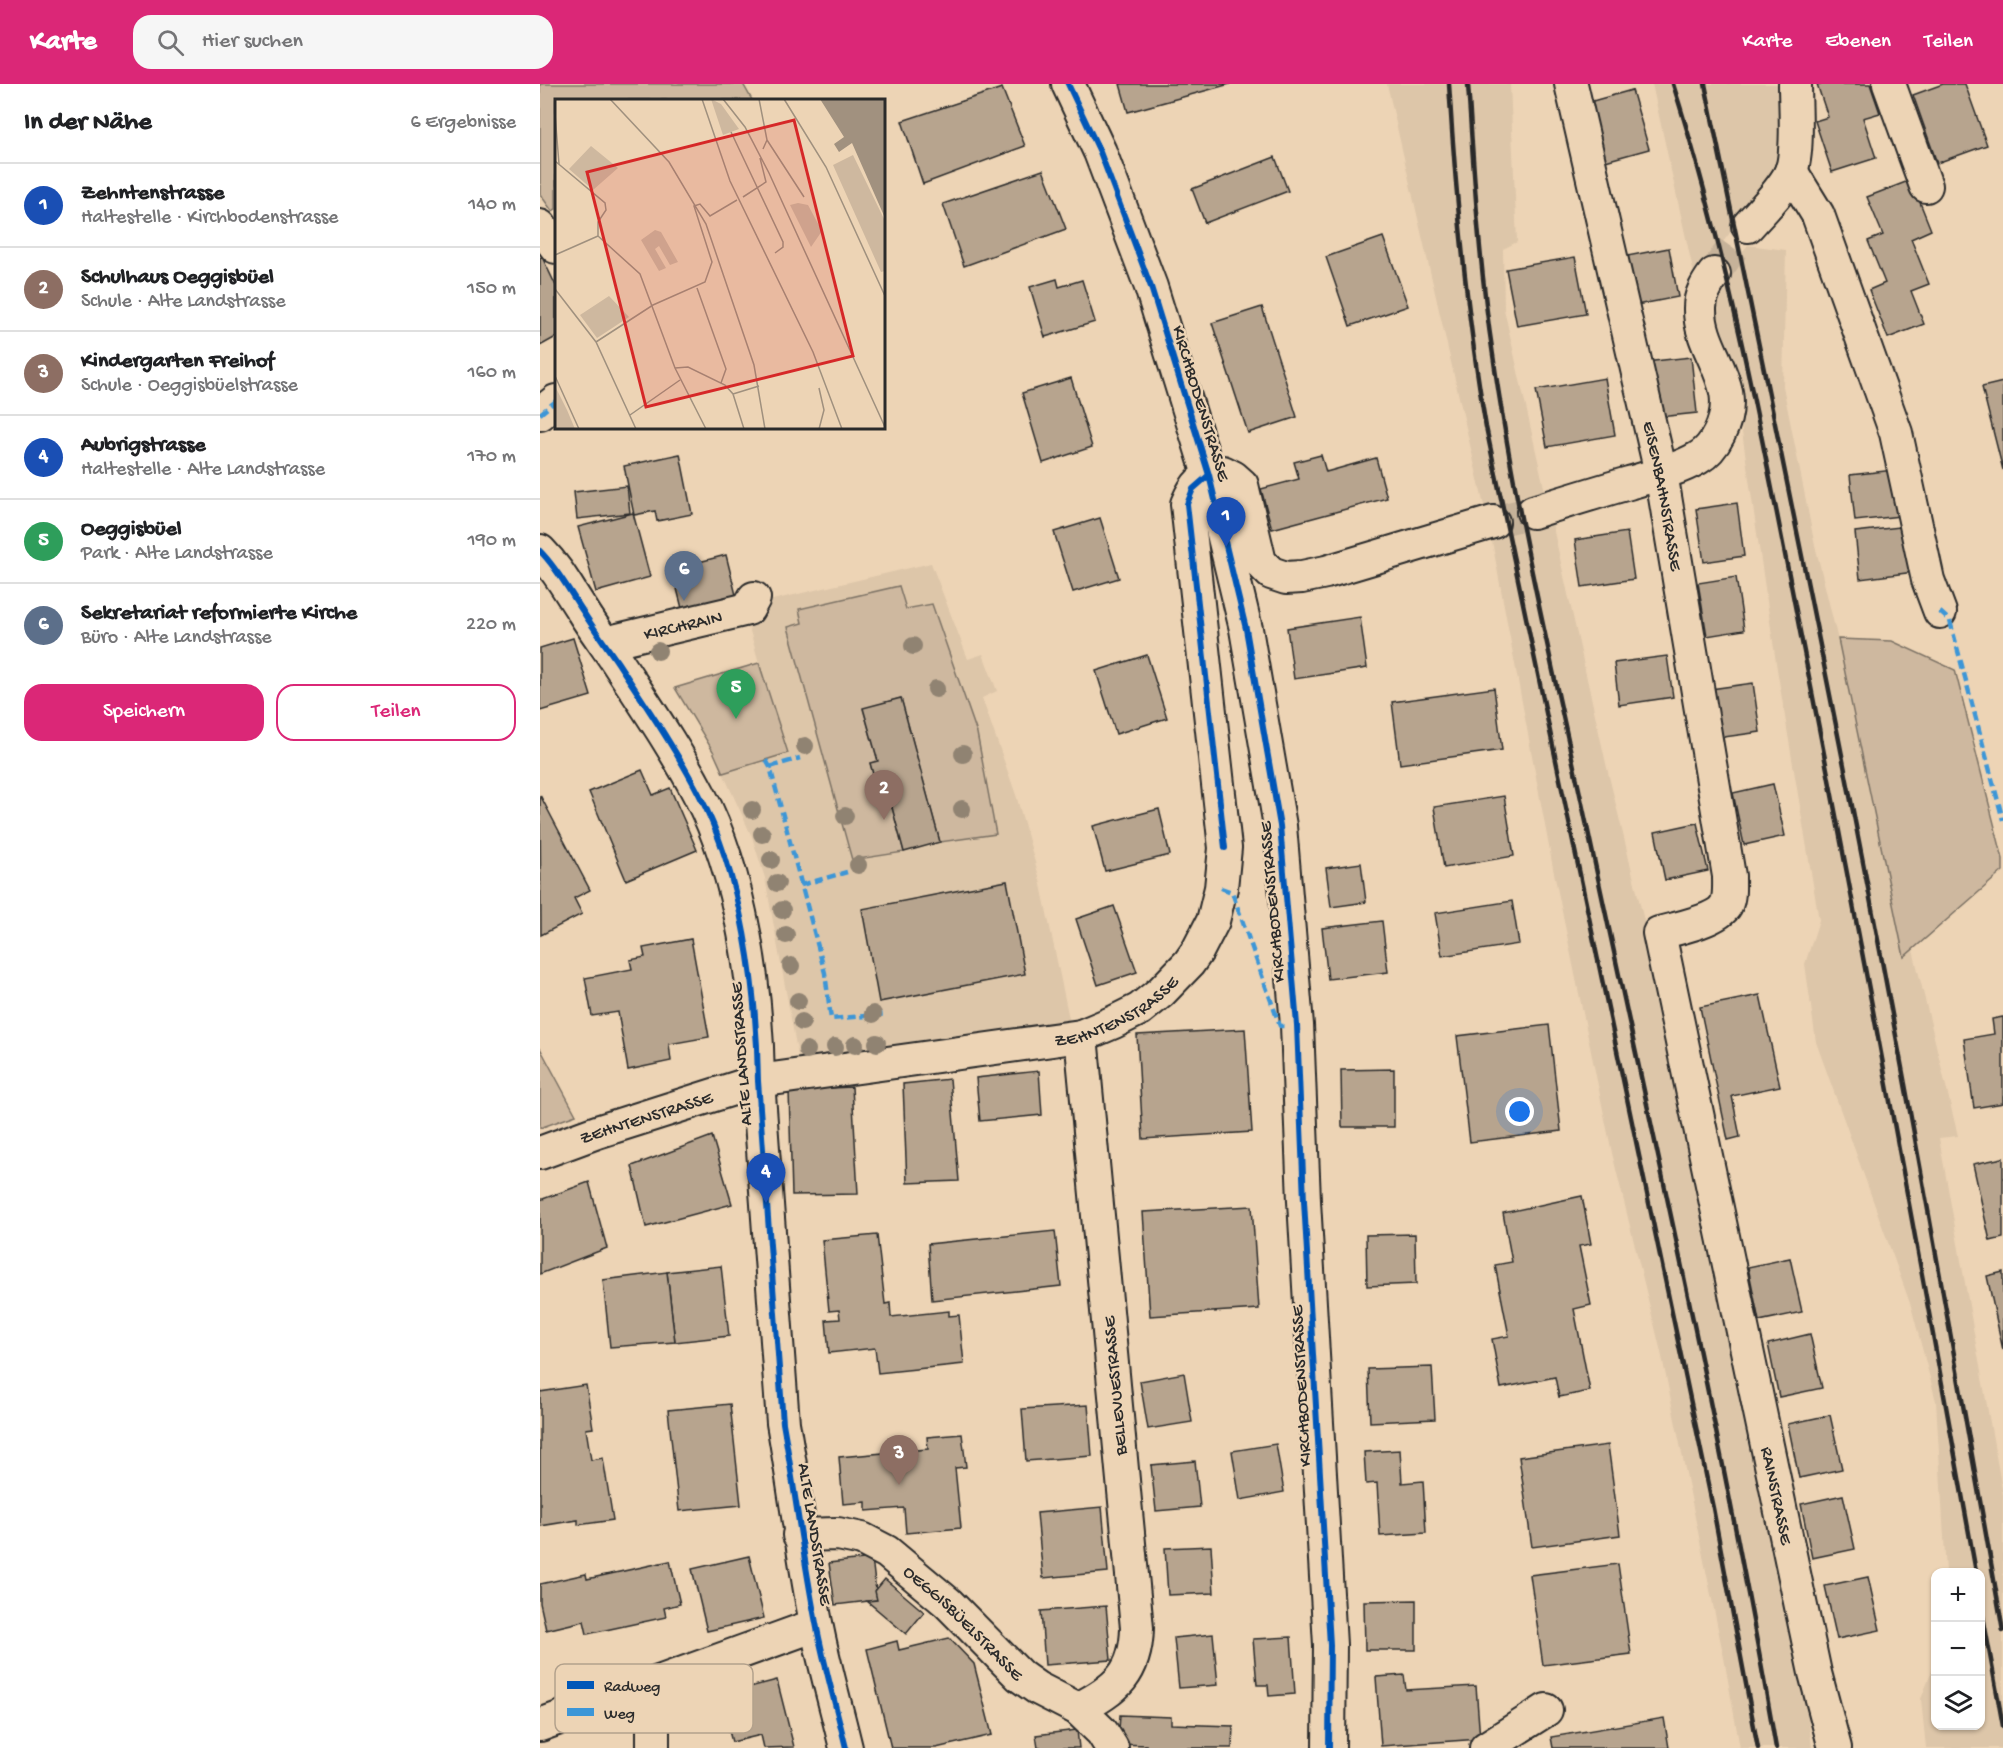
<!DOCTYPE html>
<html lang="de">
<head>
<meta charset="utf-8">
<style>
	:root { --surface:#fff; --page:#f6f6f6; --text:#202124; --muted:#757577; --line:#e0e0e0; --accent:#db2777 }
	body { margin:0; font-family:"Gochi Hand",sans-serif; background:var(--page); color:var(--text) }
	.controls { position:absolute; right:18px; bottom:18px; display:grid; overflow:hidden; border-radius:12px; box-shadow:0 2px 4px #0004 }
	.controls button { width:54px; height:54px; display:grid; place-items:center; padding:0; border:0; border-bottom:2px solid var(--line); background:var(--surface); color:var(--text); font:30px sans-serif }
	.you { position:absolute; left:980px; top:1028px; width:21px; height:21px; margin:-15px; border:4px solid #fff; border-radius:50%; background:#1a73e8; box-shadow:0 0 0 9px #1a73e833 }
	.badge { display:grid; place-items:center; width:39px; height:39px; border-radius:50%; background:var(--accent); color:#fff; font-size:20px; font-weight:700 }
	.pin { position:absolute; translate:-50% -50px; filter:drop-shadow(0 2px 3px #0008) }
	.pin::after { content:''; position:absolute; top:32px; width:21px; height:18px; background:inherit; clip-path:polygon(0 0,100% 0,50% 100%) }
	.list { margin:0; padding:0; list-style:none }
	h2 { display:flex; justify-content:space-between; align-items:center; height:78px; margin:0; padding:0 24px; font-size:26px }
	h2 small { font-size:20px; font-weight:400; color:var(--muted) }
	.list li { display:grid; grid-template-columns:39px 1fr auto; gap:18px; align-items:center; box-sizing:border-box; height:84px; padding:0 24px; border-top:2px solid var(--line) }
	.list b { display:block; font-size:22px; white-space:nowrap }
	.list p { margin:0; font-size:20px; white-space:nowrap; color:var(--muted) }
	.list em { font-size:20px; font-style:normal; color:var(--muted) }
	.actions { display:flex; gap:12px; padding:18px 24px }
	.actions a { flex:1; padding:14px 0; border:2px solid var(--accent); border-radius:18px; text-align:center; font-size:21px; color:var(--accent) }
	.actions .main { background:var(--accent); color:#fff }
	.icon { flex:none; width:33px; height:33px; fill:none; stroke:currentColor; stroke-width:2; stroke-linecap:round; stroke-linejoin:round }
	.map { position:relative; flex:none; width:1463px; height:1664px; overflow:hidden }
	header { display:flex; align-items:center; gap:36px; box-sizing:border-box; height:84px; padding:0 30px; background:var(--accent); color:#fff }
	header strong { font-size:28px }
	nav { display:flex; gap:33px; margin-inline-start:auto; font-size:21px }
	.search { width:420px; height:54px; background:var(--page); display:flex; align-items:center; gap:15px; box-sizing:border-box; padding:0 21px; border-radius:18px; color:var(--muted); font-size:22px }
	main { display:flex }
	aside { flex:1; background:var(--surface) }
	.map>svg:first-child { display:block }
	.built { fill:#ddc6a9 }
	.green { fill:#ceb89f; stroke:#7c7265; stroke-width:1.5 }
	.building { fill:#b7a48e; stroke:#2b2b2b; stroke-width:1.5 }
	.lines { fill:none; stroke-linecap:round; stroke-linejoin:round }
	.minor-tunnel { stroke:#c6b299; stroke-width:32; stroke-dasharray:32 16; stroke-linecap:butt }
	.minor-casing { stroke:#2b2b2b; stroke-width:36 }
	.minor { stroke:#edd4b5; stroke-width:32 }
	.rail { stroke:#2b2b2b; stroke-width:4.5 }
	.quiet { stroke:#3c96d7; stroke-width:4.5; stroke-dasharray:9 4.5; stroke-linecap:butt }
	.cycleway-casing { stroke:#edd4b5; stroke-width:10 }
	.cycleway { stroke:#0057b8; stroke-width:6 }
	.tree { fill:#908372 }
	.labels { text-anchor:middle; stroke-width:5; stroke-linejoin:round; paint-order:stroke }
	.street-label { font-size:18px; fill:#2b2b2b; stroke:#edd4b5 }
	.inset-road { fill:none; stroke:#9f907e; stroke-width:1.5 }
	.view { fill:#d62828; fill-opacity:0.15; stroke:#d62828; stroke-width:3 }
	.inset-edge { fill:none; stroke:#2b2b2b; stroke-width:3 }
	.key { fill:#edd4b5; stroke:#b3a18c; stroke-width:1.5 }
	.key-label { font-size:16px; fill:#2b2b2b }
</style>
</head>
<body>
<header>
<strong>Karte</strong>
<div class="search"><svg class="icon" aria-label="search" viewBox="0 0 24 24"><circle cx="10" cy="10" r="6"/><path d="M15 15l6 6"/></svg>Hier suchen</div>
<nav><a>Karte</a><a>Ebenen</a><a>Teilen</a></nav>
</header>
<main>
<aside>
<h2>In der Nähe<small>6 Ergebnisse</small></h2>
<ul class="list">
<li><span class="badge" style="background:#1a4fb4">1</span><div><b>Zehntenstrasse</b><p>Haltestelle · Kirchbodenstrasse</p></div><em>140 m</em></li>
<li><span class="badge" style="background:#8d6e63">2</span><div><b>Schulhaus Oeggisbüel</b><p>Schule · Alte Landstrasse</p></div><em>150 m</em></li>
<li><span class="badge" style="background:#8d6e63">3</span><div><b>Kindergarten Freihof</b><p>Schule · Oeggisbüelstrasse</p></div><em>160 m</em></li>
<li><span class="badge" style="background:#1a4fb4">4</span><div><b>Aubrigstrasse</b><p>Haltestelle · Alte Landstrasse</p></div><em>170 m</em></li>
<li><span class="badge" style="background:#2e9e5b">5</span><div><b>Oeggisbüel</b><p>Park · Alte Landstrasse</p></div><em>190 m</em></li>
<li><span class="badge" style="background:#5c6f8a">6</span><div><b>Sekretariat reformierte Kirche</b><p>Büro · Alte Landstrasse</p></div><em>220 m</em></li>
</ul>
<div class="actions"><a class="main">Speichern</a><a>Teilen</a></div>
</aside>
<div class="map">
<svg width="1463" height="1664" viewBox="0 0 1463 1664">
	<rect width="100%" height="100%" fill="#edd4b5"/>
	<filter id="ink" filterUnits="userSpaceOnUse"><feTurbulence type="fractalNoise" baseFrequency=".0167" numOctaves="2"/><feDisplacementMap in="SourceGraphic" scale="12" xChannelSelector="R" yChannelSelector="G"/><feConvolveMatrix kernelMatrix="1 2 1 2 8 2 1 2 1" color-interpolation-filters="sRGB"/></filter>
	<g filter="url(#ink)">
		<g class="built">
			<path d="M847,0H970L977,158L963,165L964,225L1067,684L1115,882L1253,1493L1272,1664H1200L1184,1574L1121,1268L1072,1069L1013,784L951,452Z"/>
			<path d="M1112,0H1244L1239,84L1155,195Z"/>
			<path d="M1208,161L1246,166L1243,302L1274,457L1418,1052L1399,1054L1463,1411V1664H1386L1381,1615L1395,1579L1396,1642H1440V1488H1406L1396,1317L1371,1222L1276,958L1265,880L1279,836L1237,585L1193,287L1169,218L1178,197Z"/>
			<path d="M391,479L428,575L443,570L457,607L442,614L476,711L500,796L531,944L264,978L258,972L225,794L212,753L173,667L135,604L219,579L205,529L224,518Z"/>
		</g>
		<g class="green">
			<path d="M0,0H203L212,16H16V125L12,127L0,110Z"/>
			<path d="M359,502L366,525L392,520L437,649L456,750L400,758L361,614L323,625L338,677L330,679L341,718L350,716L364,768L312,776L248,543L262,539L259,525Z"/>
			<path d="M1298,555L1352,557L1415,586L1463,775V787L1364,873Z"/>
			<path d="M219,579L248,669L183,689L173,667L135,604Z"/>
			<path d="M0,964L36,1031L0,1044Z"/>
		</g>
		<g class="building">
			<path d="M580,0H690L588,28Z"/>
			<path d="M1277,0H1330L1340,29L1323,34L1336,74L1292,88L1275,37L1288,33Z"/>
			<path d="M1403,0H1425L1447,61L1397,79L1373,11Z"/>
			<path d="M462,4L485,62L383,100L362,37Z"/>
			<path d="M1092,6L1109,65L1058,79L1042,20Z"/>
			<path d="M735,73L748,107L665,139L652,105Z"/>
			<path d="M503,86L526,145L424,182L403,120Z"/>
			<path d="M1371,96L1391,146L1371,155L1389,200L1371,207L1384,240L1348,254L1329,206L1345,199L1328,157L1343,151L1327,113Z"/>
			<path d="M843,153L868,222L810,242L786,173Z"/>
			<path d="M1129,164L1138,213L1091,222L1082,173Z"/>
			<path d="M2,173L16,202V253L0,262V174Z"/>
			<path d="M1035,173L1046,230L977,242L966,185Z"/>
			<path d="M517,195L519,203L542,196L555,238L505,253L490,203Z"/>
			<path d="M722,223L757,333L708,349L672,239Z"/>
			<path d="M1151,273L1157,329L1110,334L1105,278Z"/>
			<path d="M531,294L552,363L503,379L482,309Z"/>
			<path d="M1065,294L1075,351L1007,363L996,306Z"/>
			<path d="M1463,298V386L1442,303Z"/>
			<path d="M140,370L152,430L117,437L115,427L94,431L84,382Z"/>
			<path d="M781,371L786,388L836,374L847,414L732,445L721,405L759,395L754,378Z"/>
			<path d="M1363,385L1369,431L1315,437L1310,391Z"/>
			<path d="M87,402L90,429L37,435L34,408Z"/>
			<path d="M1197,419L1204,472L1164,478L1156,425Z"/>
			<path d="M93,429L110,493L56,508L38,443Z"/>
			<path d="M560,434L579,494L533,508L514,448Z"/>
			<path d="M1369,442L1374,488L1320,495L1315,448Z"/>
			<path d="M1087,448L1094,495L1042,503L1035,456Z"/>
			<path d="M186,471L199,523L145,536L132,485Z"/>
			<path d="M1196,493L1204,546L1167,552L1158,499Z"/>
			<path d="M820,533L827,584L754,595L747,544Z"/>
			<path d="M33,554L51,612L0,627V564Z"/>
			<path d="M607,571L627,634L576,650L556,587Z"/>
			<path d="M1127,572L1133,613L1079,621L1074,579Z"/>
			<path d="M1213,599L1220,648L1177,654L1171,605Z"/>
			<path d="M954,604L962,666L860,680L852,618Z"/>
			<path d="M361,614L400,758L364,768L350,716L341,719L330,679L338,677L323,624Z"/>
			<path d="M102,686L113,711L130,704L157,766L86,796L49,708Z"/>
			<path d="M1233,700L1245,752L1204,761L1193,709Z"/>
			<path d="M0,711L50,806L34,814L42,830L1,851Z"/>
			<path d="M964,712L974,772L904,784L894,723Z"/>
			<path d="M619,725L630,771L565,787L553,742Z"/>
			<path d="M1157,739L1168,787L1125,796L1115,748Z"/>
			<path d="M821,779L826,818L791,823L786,784Z"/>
			<path d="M467,797L485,890L339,918L322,825Z"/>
			<path d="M972,817L979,860L902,872L895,829Z"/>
			<path d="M574,822L597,888L558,901L536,835Z"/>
			<path d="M842,837L848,888L788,895L782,844Z"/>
			<path d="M151,855L169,953L129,960L131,977L88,986L78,928L52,932L45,894L92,885L90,876L105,873L103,864Z"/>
			<path d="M1220,911L1240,1002L1192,1012L1200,1053L1188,1056L1160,923Z"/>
			<path d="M1463,933V1019L1434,1024L1424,955L1454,950L1452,935Z"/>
			<path d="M1009,941L1021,1047L930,1058L917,952Z"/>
			<path d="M705,945L712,1048L603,1055L597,951Z"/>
			<path d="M854,985V1043H802L801,986Z"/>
			<path d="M499,987L502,1031L440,1037L436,994Z"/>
			<path d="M410,995L419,1097L367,1099L363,1000Z"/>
			<path d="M312,1003L318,1110L252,1111L249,1006Z"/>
			<path d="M172,1052L192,1120L106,1143L92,1082Z"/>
			<path d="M1463,1074V1154L1450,1157L1433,1080Z"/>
			<path d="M49,1098L67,1164L0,1190V1116Z"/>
			<path d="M1042,1112L1051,1160L1039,1162L1051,1221L1034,1225L1050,1307L1019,1313L1015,1293L961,1304L952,1255L969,1252L955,1181L972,1178L963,1129Z"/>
			<path d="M712,1122L719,1225L610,1232L603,1128Z"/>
			<path d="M515,1147L521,1202L392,1216L388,1160Z"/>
			<path d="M875,1150L876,1200L827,1202L826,1151Z"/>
			<path d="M337,1151L345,1220L350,1219L351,1233L409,1227V1232L419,1231L424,1280L338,1289L335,1264L289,1269L286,1236L300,1235L299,1226L289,1227L282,1156Z"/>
			<path d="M1250,1174L1262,1228L1219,1237L1208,1183Z"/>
			<path d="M181,1182L189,1252L135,1258L127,1188Z"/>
			<path d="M127,1188L135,1258L70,1263L63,1196Z"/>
			<path d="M1463,1188V1266L1447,1192Z"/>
			<path d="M1270,1250L1282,1304L1239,1313L1228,1260Z"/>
			<path d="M892,1283L895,1335L830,1338L828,1285Z"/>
			<path d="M644,1289L652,1338L608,1345L600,1297Z"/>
			<path d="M46,1301L53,1344L46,1345L51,1376L63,1374L73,1436L38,1441V1436L0,1442V1308Z"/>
			<path d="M190,1320L201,1421L139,1427L128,1326Z"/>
			<path d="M548,1321L552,1372L486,1377L482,1325Z"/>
			<path d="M1290,1331L1302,1385L1259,1394L1248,1340Z"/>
			<path d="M422,1350L426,1383L415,1384L421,1444L366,1449L364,1424L326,1427V1418L303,1420L299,1373L388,1365L387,1353Z"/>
			<path d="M736,1360L744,1408L700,1416L692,1367Z"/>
			<path d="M1068,1361L1080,1451L992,1463L979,1373Z"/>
			<path d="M860,1366L862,1399L883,1397L886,1449L840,1452L837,1399L826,1400L824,1368Z"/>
			<path d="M655,1377L660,1423L616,1427L611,1381Z"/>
			<path d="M1303,1411L1315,1465L1272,1474L1261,1420Z"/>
			<path d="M562,1423L568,1488L503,1494L497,1429Z"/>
			<path d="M671,1462L674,1509L628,1511L625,1464Z"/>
			<path d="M209,1472L224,1534L167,1547L152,1485Z"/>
			<path d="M332,1474L337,1516L295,1521L289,1479Z"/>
			<path d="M130,1477L140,1520L124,1524L126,1533L47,1550L44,1537L6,1546L0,1519V1500L46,1490L47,1495Z"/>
			<path d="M1078,1480L1091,1570L1003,1581L990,1491Z"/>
			<path d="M1328,1493L1340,1546L1297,1555L1285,1502Z"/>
			<path d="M345,1495L384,1528L366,1550L327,1517L337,1516L335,1507Z"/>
			<path d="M876,1516V1566H825L824,1517Z"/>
			<path d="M566,1522L571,1576L505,1581L501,1527Z"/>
			<path d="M673,1550L678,1601L639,1604L634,1554Z"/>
			<path d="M751,1553L755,1610L729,1612L728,1601H717L713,1555Z"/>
			<path d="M409,1554L434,1580L452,1651L396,1664H351L327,1565L357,1557L359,1566Z"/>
			<path d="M864,1591L866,1606L936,1602L940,1655L841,1662L836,1593Z"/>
			<path d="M237,1596L254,1663L224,1664L221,1651L192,1658L181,1617L203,1612L202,1605Z"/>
			<path d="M580,1631L631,1633V1640L693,1642L692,1664H605L606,1661L578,1660Z"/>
			<path d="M1124,1634L1129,1664H1013L1011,1653Z"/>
			<path d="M537,1646L539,1664H498L496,1651Z"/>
		</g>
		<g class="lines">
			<g class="minor-tunnel">
				<path d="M1174,190L1208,142"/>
				<path d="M953,438L993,428"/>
			</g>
			<defs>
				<g id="minor">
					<path d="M528,0L560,68L611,203L669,391L706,545L740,742L757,941L764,1117L790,1561L789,1664"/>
					<path id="s1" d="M1031,0L1121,389L1189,792C1189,802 1190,813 1186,821C1178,836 1135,845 1119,849L1275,1589L1295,1664"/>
					<path d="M1349,0L1386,102"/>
					<path d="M1251,87L1278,131L1356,349L1388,496L1400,528"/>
					<path d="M0,142L16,163"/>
					<path d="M1208,142C1222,126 1240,109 1250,90C1259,72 1255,22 1255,0"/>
					<path d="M0,330L16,317"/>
					<path d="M993,428C1025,418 1057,408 1089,399C1112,392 1137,386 1158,374C1167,369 1174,360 1179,350C1205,299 1159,270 1160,224C1160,211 1166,201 1174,190"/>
					<path d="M0,467C17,484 28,505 42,526C53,544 66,561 78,579C106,622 135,664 159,710C202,792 217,906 218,997L243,1339C255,1406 263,1473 276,1539C284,1581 296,1622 306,1664"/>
					<path id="s2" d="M65,559L208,525L214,514"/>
					<path id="s3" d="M0,1069L57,1048L218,997L541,952L574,938L600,925L621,908L649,879L658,866L673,837L681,804L685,764L647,420C655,401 662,392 683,388L693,393L702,401L720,478L731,489L746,494L762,493L786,488L953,438"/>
					<path id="s4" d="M259,1451L298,1450L322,1455L347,1468L408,1519L480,1592L497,1604L538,1625L562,1648L572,1664"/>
					<path d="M538,1625C577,1605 596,1589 597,1544L541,952"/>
					<path d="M0,1641L276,1541"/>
					<path d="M113,1664V1600"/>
					<path d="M946,1664L1006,1626"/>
				</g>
			</defs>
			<use href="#minor" class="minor-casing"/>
			<use href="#minor" class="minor"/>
			<g class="rail">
				<path d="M909,0C916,115 926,229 946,343L1173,1424L1218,1664"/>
				<path d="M928,0C934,90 939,181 953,271C976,431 1014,589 1048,747C1113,1052 1183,1357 1236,1664"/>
				<path d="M1133,0C1194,191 1229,391 1268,588C1327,887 1382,1188 1436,1488"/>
				<path d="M1165,0C1222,277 1280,553 1333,830C1379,1069 1421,1308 1463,1547"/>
				<path d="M1440,1516L1463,1642"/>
			</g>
			<g class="quiet">
				<path d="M0,330L16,317"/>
				<path d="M1400,528L1410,537L1463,736"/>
				<path d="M226,676L230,683L285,889L291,935L347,930"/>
				<path d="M230,683L260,674"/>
				<path d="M261,801L307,788"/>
				<path d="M681,804L692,808L740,942H745"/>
			</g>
			<defs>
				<g id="cycleway">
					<path d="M528,0L560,68L611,203L669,391L706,545L740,742L757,941L764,1117L790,1561L789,1664"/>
					<path d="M669,391L653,405L647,420L685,764"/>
					<path d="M0,467C17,484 28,505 42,526C53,544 66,561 78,579C106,622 135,664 159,710C202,792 217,906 218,997L243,1339C255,1406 263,1473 276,1539C284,1581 296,1622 306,1664"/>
				</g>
			</defs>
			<use href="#cycleway" class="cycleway-casing"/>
			<use href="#cycleway" class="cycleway"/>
		</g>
		<g class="tree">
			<circle cx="373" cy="562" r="9"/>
			<circle cx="118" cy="567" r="9"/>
			<circle cx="396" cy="605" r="9"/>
			<circle cx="265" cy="662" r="9"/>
			<circle cx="423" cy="670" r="9"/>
			<circle cx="422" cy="725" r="9"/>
			<circle cx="212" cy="726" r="9"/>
			<circle cx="305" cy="732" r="9"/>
			<circle cx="222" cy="750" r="9"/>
			<circle cx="231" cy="776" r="9"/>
			<circle cx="318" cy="781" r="9"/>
			<circle cx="237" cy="799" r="9"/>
			<circle cx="242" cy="826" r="9"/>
			<circle cx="246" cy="851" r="9"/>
			<circle cx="251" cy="882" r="9"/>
			<circle cx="258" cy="917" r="9"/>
			<circle cx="333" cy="930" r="9"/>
			<circle cx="262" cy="938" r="9"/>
			<circle cx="337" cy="959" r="9"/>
			<circle cx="315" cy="961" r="9"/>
			<circle cx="295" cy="963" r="9"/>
			<circle cx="267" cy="966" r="9"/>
		</g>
	</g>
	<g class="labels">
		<g class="street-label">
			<text transform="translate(662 319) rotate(73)" y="6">KIRCHBODENSTRASSE</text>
			<text dy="6" stroke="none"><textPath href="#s1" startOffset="422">EISENBAHNSTRASSE</textPath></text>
			<text dy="6" stroke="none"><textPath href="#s2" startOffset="80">KIRCHRAIN</textPath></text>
			<text transform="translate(731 818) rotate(-95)" y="6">KIRCHBODENSTRASSE</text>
			<text dy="6" stroke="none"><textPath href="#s3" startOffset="598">ZEHNTENSTRASSE</textPath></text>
			<text transform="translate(200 970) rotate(-94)" y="6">ALTE LANDSTRASSE</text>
			<text dy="6" stroke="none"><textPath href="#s3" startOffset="112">ZEHNTENSTRASSE</textPath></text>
			<text transform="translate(574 1302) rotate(-95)" y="6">BELLEVUESTRASSE</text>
			<text transform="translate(760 1302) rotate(-93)" y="6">KIRCHBODENSTRASSE</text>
			<text dy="6" stroke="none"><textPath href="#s1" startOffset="1486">RAINSTRASSE</textPath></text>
			<text transform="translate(276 1450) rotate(81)" y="6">ALTE LANDSTRASSE</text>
			<text dy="6" stroke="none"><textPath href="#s4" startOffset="196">OEGGISBÜELSTRASSE</textPath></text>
		</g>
	</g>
	<g transform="translate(15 15)">
		<rect width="330" height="330" fill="#edd4b5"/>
		<path d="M156,0L166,5L184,30L168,36ZM36,47L63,69L38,91L14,70ZM298,56L330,122V172L326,173L278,66ZM243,104L253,106L267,132L256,148L235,106ZM100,131L106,133L123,163L115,166L104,147L100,150L111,169L104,172L86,141ZM54,197L74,218L42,239L25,216ZM0,287L12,311L20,330H0Z" fill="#ceb89f"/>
		<path d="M265,0H330V119L297,44L284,53L279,45L289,38Z" fill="#a1917f"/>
		<path class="inset-road" d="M55,0L114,63L151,125L199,266L210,330M147,0L175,82L258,253L287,330M168,0L190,28L214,74L330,328M204,0L212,41L208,50M229,0L271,68L330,197M0,15L4,65M176,33L228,143V148L220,154M212,41L249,98M0,62L50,104L51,111L43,123V137M188,98L211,83L205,59M43,137L85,175L120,269L151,330M0,156L43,137M142,189L171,270L166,284M0,190L41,243L81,330M41,243L98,206L150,183L157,163L139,107L145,105L155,117L182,101M120,269L133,268L170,286L178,295L189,330M0,277L24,330M264,289L269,311L264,330M178,295L204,287M75,316L125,281"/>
		<path class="view" d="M239,21L298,257L91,308L32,73Z"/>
		<rect width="330" height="330" class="inset-edge"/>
	</g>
	<rect x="15" y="1580" width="198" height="69" rx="9" class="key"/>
	<rect x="27" y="1597" width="27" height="8" fill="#0057b8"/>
	<rect x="27" y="1624" width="27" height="8" fill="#3c96d7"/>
	<g class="key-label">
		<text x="64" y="1607">Radweg</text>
		<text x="64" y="1634">Weg</text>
	</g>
</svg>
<div class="controls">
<button>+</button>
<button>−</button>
<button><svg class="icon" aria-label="layers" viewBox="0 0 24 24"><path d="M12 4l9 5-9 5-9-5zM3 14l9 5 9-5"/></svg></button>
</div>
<div class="you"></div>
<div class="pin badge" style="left:686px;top:463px;background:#1a4fb4">1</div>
<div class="pin badge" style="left:344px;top:736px;background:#8d6e63">2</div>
<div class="pin badge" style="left:359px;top:1401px;background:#8d6e63">3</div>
<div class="pin badge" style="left:226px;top:1119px;background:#1a4fb4">4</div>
<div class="pin badge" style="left:196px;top:635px;background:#2e9e5b">5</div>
<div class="pin badge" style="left:144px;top:517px;background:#5c6f8a">6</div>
</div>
</main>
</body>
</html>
